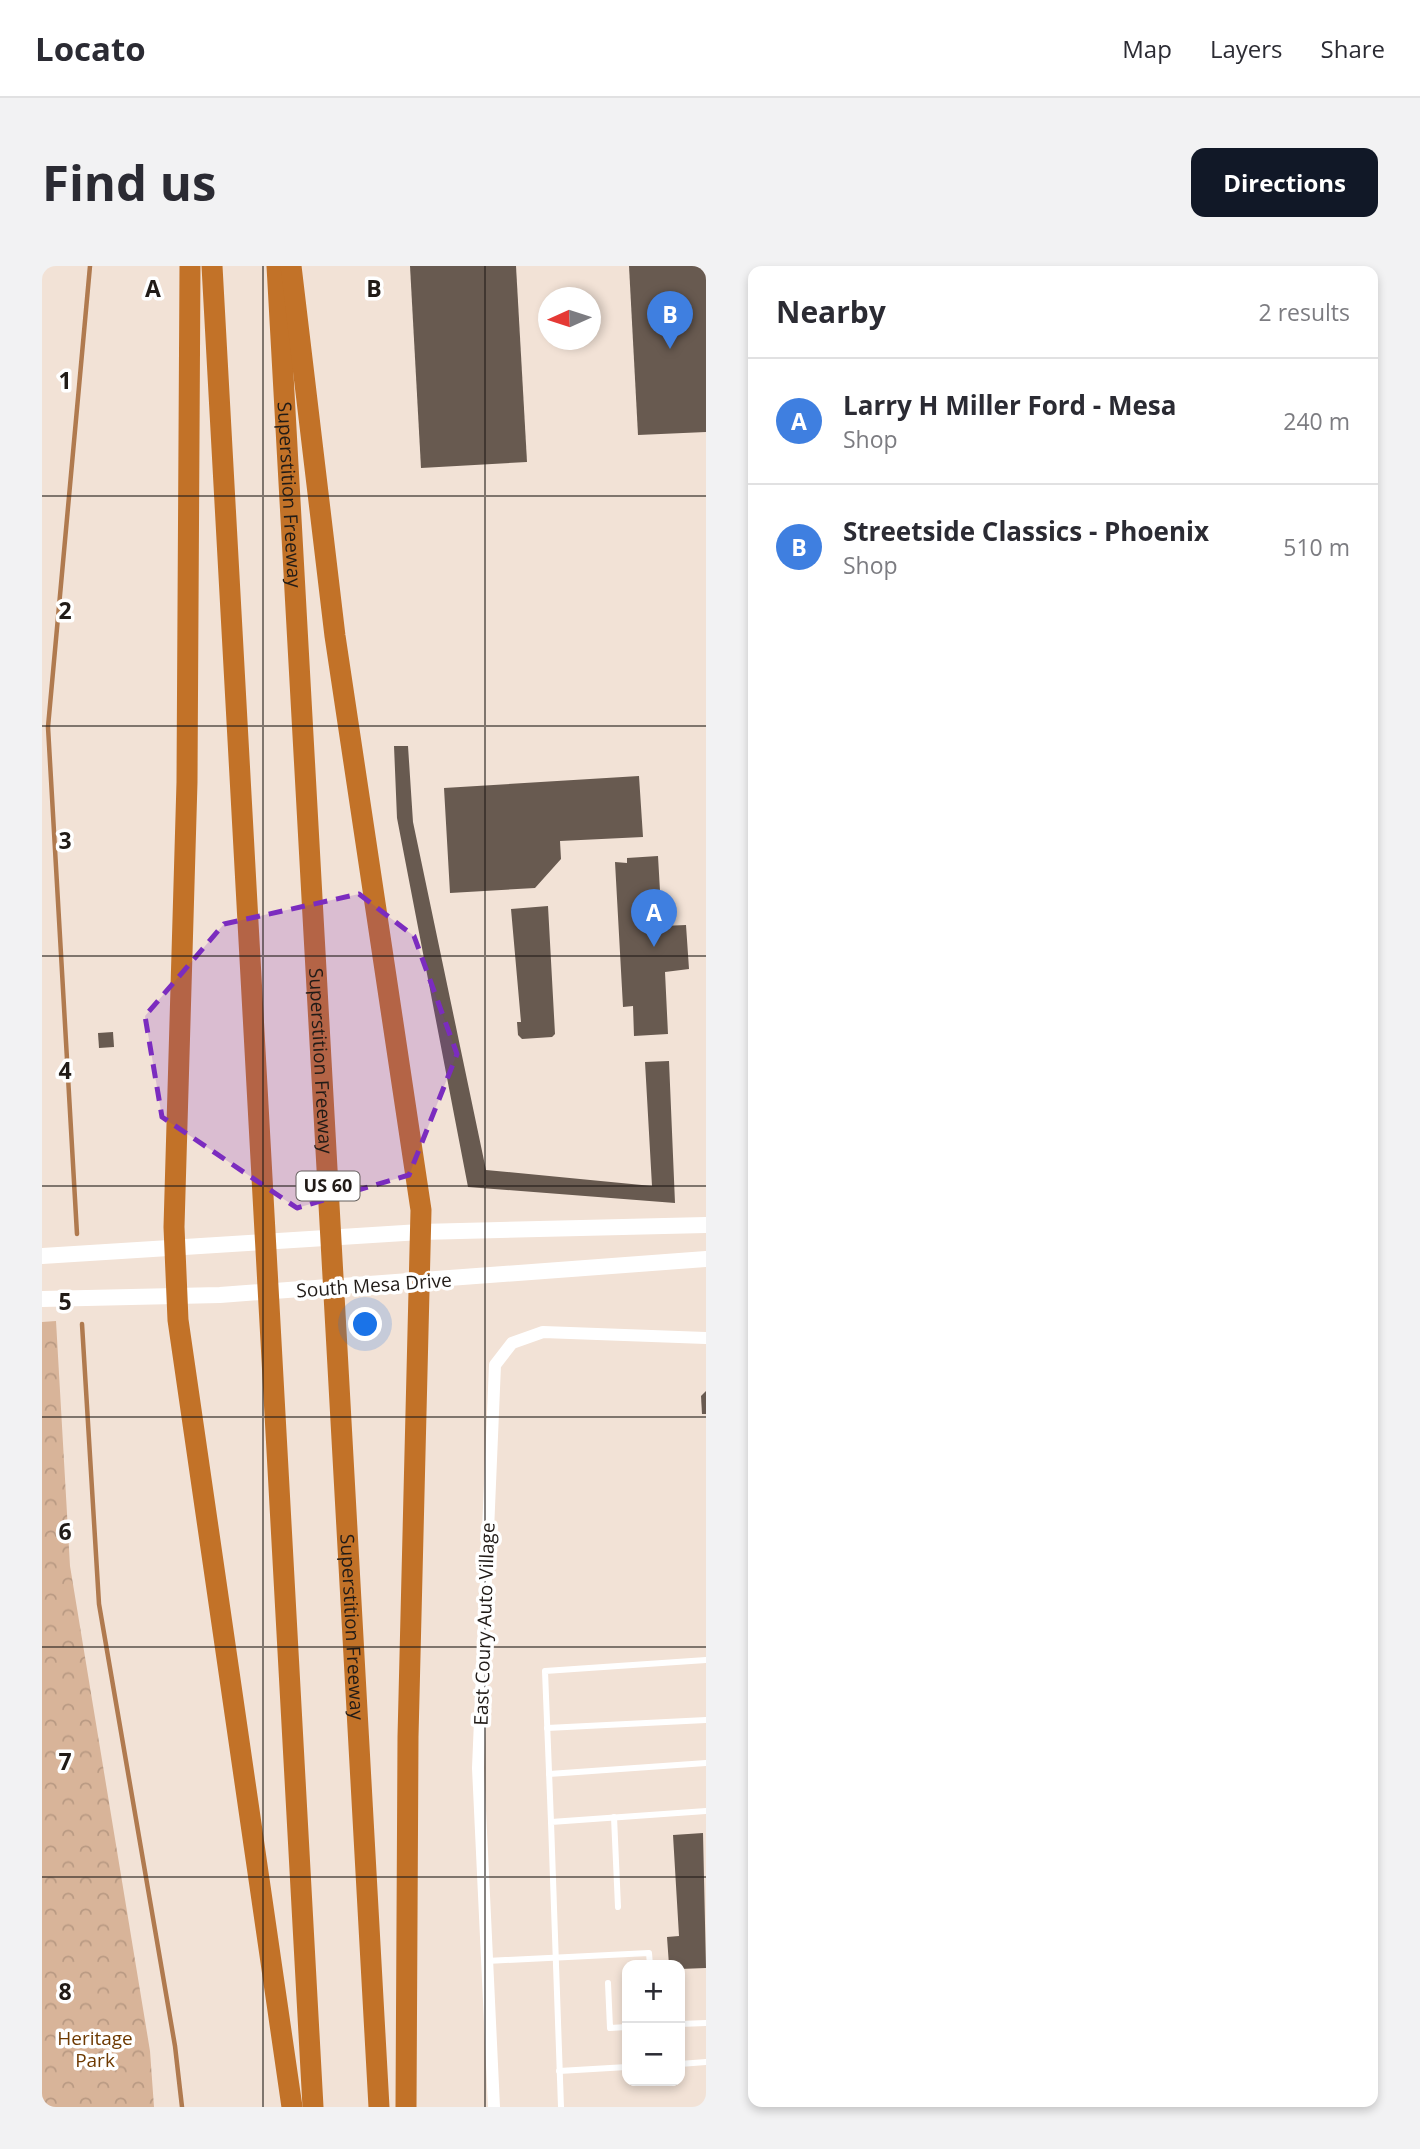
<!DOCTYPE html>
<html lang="en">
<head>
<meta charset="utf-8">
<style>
	:root { --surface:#fff; --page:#f2f2f3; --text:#2b2b33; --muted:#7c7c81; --line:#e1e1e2; --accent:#111827 }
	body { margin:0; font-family:"Open Sans",sans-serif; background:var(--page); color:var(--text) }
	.controls { position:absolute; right:21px; bottom:21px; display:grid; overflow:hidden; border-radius:14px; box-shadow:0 4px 10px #0003 }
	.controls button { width:63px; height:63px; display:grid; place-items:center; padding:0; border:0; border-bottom:2px solid var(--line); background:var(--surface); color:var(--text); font:35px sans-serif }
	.compass { position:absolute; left:496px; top:21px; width:63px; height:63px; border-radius:50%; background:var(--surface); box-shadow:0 4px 10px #0003; rotate:267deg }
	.you { position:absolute; left:324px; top:1059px; width:24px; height:24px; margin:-18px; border:5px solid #fff; border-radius:50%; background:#1a73e8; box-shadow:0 0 0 10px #1a73e833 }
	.badge { display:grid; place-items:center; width:46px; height:46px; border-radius:50%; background:var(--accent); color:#fff; font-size:23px; font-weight:700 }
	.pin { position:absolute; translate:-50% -58px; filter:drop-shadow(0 2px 4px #0008) }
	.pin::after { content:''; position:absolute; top:37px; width:24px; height:21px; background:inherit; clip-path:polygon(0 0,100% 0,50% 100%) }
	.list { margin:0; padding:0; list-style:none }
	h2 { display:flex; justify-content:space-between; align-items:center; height:91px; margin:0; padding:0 28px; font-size:30px }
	h2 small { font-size:23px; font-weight:400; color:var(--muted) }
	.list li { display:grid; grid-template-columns:46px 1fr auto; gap:21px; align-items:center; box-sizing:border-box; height:126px; padding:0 28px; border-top:2px solid var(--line) }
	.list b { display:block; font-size:26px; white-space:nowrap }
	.list p { margin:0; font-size:23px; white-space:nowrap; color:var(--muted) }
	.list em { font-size:23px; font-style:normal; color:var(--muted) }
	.map { position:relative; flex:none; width:664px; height:1841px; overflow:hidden; border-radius:14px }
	header { display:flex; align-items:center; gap:42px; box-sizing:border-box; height:98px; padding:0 35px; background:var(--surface); border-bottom:2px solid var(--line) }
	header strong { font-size:33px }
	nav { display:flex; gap:38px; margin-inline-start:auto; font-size:24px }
	.intro { display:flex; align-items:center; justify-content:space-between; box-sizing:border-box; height:168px; padding:0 42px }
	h1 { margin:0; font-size:49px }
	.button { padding:18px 32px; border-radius:14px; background:var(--accent); color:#fff; font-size:24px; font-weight:700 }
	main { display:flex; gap:42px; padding:0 42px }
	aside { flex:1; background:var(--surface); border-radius:14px; box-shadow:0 4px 10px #0003 }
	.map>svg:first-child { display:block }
	.park { fill:url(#park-crowns) }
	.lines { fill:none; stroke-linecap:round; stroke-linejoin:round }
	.stream { stroke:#b07a4f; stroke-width:4.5 }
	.building { fill:#685a50 }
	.lane { stroke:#fff; stroke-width:6 }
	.street { stroke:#fff; stroke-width:12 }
	.secondary { stroke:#fff; stroke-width:16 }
	.highway { stroke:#c27228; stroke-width:21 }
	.marked { fill:#7b2cbf; fill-opacity:0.2; stroke:#7b2cbf; stroke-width:5; stroke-dasharray:14 9; stroke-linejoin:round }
	.grid { fill:none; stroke:#211b17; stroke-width:2; stroke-opacity:0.55 }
	.labels { text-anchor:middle; stroke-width:7; stroke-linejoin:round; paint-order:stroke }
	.shield { fill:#fff; stroke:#645f5d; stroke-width:2 }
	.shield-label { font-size:18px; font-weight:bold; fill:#211b17 }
	.street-label { font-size:19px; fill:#211b17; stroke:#fff }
	.park-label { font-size:19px; fill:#6e3a02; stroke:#fff }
	.grid-label { font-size:23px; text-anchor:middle; font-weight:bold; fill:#211b17; stroke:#fff; stroke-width:7; stroke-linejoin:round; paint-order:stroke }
</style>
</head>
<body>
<header>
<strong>Locato</strong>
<nav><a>Map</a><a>Layers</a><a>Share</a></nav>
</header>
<div class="intro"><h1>Find us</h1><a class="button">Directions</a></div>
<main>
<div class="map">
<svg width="664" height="1841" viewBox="0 0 664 1841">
	<defs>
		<pattern id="park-crowns" width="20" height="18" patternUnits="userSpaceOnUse" patternTransform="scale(1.75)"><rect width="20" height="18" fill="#d8b499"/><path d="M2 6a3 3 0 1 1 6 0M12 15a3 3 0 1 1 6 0" fill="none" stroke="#b99a83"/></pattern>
	</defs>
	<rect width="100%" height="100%" fill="#f2e2d6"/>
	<path class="park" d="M14,1055L28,1300L108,1785L112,1841H0V1056Z"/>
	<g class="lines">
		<g class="stream">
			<path d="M35,968L6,461L48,0"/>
			<path d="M40,1058L57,1338L133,1780L140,1841"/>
		</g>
	</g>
	<g class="building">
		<path d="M368,0H474L485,196L379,202Z"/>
		<path d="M587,0H664V166L596,169Z"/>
		<path d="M352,480H366L371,556L444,904L610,920L603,796L627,795L633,937L426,921L355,552Z"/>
		<path d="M597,510L601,571L518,575L519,593L493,622L408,627L402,522Z"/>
		<path d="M616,590L620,660L644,659L647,703L623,706L626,768L592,770L591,740L581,741L573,596L585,597V592Z"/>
		<path d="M506,640L513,768L510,771L480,773L476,769L475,756H479L469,643Z"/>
		<path d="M71,766L72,781L57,782L56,767Z"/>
		<path d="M664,1125V1148H660L659,1130Z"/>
		<path d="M661,1567L664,1702L638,1703V1699H627L625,1671L637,1670L631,1569Z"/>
	</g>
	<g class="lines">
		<g class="lane">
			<path d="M505,1462L664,1454"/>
			<path d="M507,1508L664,1497"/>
			<path d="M572,1551L576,1641"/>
			<path d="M509,1556L503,1405L664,1394"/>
			<path d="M445,1695L607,1687L608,1699"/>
			<path d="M566,1717L568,1762L585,1761"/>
			<path d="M638,1758L664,1757"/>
			<path d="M638,1798L664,1796"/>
			<path d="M517,1805L585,1801"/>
			<path d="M519,1841L509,1556L664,1545"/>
		</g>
		<path class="street" d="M452,1841L436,1502L453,1099L470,1077L501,1066L664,1072"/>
		<g class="secondary">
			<path d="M0,990L378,966L664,959"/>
			<path d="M0,1033L178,1029L664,993"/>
		</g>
		<g class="highway">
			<path d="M148,0L145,516L132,961L136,1054L250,1841"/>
			<path d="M170,0L271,1841"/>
			<path id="s1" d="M235,0L337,1841"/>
			<path d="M249,0L293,370L379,944L366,1471L364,1841"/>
		</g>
	</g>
	<path class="marked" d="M317,628L372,670L415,788L367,909L255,942L120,851L103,750L182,658Z"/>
	<path class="grid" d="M221,0V1841M443,0V1841M0,230H664M0,460H664M0,690H664M0,920H664M0,1151H664M0,1381H664M0,1611H664"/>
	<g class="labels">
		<rect class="shield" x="254.5" y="905.5" width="63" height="29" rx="5"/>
		<g class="shield-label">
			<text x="286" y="926">US 60</text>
		</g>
		<g class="street-label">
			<text dy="7" stroke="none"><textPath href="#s1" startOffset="229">Superstition Freeway</textPath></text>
			<text dy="7" stroke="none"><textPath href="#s1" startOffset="796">Superstition Freeway</textPath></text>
			<text transform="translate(332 1019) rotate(-4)" y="7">South Mesa Drive</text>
			<text transform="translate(442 1358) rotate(-88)" y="7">East Coury Auto Village</text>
			<text dy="7" stroke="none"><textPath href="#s1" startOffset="1363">Superstition Freeway</textPath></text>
		</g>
		<g class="park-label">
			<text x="53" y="1779">Heritage<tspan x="53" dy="22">Park</tspan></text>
		</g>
	</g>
	<g class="grid-label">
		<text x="111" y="31">A</text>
		<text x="332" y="31">B</text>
		<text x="23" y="123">1</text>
		<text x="23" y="353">2</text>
		<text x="23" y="583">3</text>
		<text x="23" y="813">4</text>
		<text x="23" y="1044">5</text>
		<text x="23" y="1274">6</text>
		<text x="23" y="1504">7</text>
		<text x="23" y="1734">8</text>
	</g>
</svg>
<div class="controls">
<button>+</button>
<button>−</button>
</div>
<svg class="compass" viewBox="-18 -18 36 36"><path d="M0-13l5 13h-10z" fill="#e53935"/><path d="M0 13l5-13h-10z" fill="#7c7c81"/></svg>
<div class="you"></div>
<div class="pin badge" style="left:612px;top:681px;background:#3f7fe0">A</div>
<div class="pin badge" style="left:628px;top:83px;background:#3f7fe0">B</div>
</div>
<aside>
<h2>Nearby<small>2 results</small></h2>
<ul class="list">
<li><span class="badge" style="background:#3f7fe0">A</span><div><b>Larry H Miller Ford - Mesa</b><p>Shop</p></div><em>240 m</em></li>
<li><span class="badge" style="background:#3f7fe0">B</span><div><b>Streetside Classics - Phoenix</b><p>Shop</p></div><em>510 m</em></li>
</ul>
</aside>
</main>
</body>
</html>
